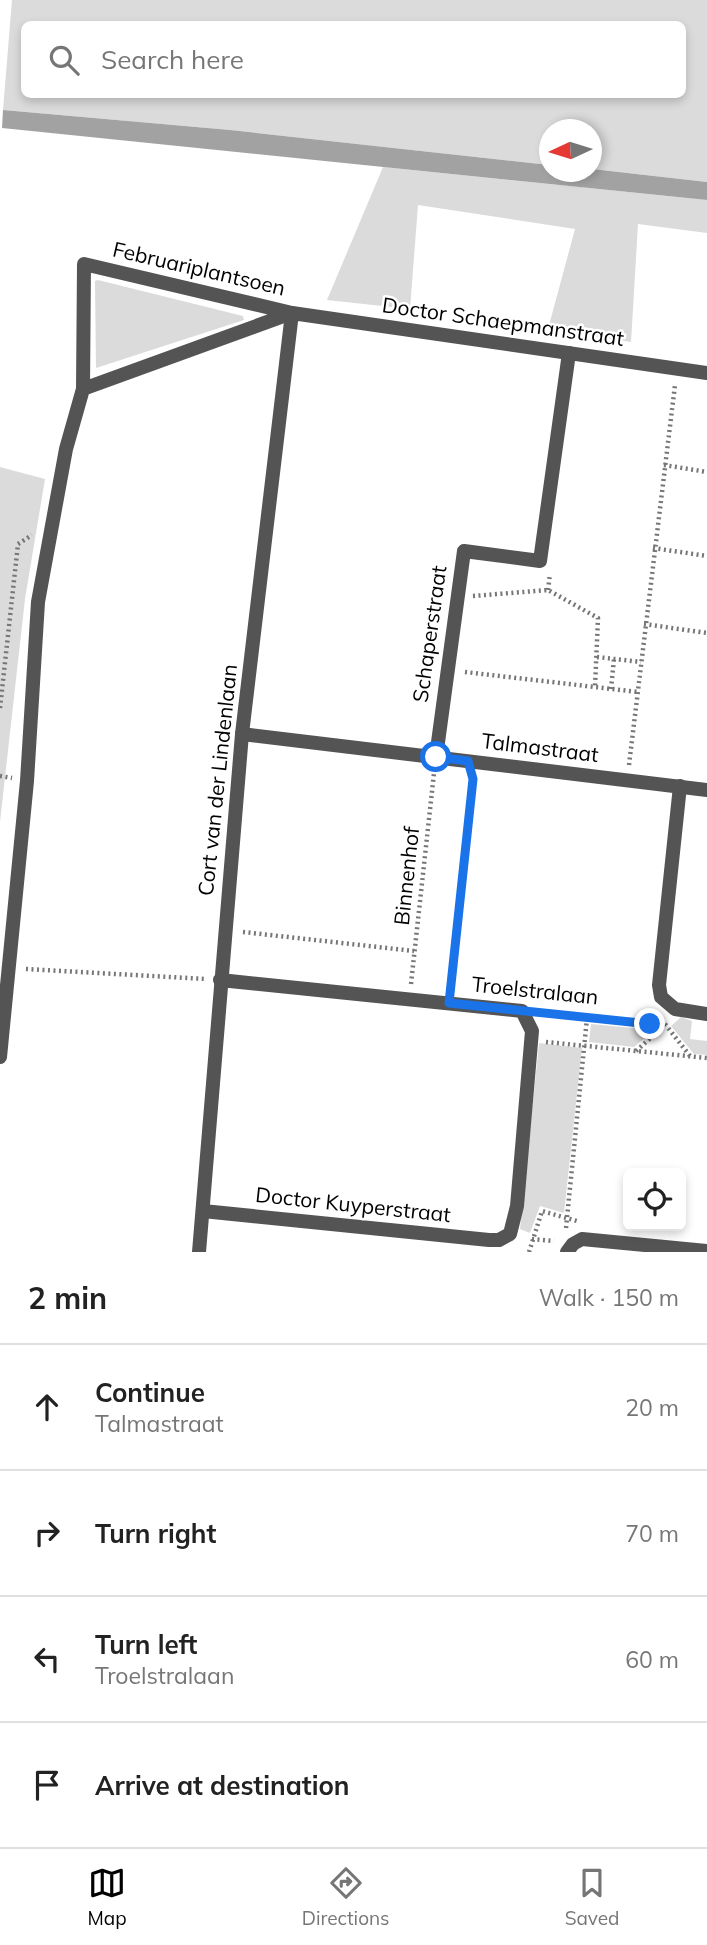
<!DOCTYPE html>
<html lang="en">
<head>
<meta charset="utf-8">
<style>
	:root { --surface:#fff; --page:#f2f2f2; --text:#222; --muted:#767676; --line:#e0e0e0; --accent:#000 }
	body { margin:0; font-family:Mulish,sans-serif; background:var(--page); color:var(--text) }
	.controls { position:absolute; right:21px; bottom:21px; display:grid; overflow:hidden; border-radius:10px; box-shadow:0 4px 10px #0003 }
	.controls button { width:63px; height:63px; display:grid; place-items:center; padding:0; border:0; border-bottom:2px solid var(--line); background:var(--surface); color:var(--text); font:35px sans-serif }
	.compass { position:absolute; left:539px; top:119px; width:63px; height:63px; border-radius:50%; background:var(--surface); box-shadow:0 4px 10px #0003; rotate:266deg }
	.stop { position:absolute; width:21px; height:21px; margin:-16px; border:5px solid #1a73e8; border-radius:50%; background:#fff }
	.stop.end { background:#1a73e8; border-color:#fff; box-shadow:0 2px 7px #0008 }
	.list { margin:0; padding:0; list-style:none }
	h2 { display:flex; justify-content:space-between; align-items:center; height:91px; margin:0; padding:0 28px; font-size:30px }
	h2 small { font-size:23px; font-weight:400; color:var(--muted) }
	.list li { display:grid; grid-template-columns:46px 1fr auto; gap:21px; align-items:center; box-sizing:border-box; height:126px; padding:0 28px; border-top:2px solid var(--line) }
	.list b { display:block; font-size:26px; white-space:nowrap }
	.list p { margin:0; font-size:23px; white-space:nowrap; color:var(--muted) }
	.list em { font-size:23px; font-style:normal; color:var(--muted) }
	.icon { flex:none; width:38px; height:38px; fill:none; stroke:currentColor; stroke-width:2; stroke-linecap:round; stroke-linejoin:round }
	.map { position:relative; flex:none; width:707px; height:1252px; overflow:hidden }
	.search { position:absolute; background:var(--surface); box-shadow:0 4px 10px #0003; left:21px; right:21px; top:21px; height:77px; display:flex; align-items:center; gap:18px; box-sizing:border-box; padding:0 24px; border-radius:10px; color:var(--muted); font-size:26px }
	.sheet { height:595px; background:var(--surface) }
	nav { display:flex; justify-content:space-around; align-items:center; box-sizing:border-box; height:98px; border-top:2px solid var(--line); background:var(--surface); font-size:19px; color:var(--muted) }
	nav a { display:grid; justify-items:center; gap:4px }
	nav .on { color:var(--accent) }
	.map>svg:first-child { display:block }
	.green { fill:#dbdbdb; fill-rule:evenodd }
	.water { fill:#a2a2a2 }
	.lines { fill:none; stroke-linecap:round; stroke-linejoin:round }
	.path { stroke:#767676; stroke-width:4.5; stroke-dasharray:2 3.5; stroke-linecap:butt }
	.minor { stroke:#545454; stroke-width:14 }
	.route { stroke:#1a73e8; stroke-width:9 }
	.labels { text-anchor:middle; stroke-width:5; stroke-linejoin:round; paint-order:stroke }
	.street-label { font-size:21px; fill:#000; stroke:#fff }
</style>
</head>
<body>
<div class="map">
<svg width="707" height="1252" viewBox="0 0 707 1252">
	<rect width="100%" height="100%" fill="#fff"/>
	<g class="green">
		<path d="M12,0H707V182L592,169V130H550L549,165L230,130L3,110ZM24,24H682V94H24Z"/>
		<path d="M383,167L707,200V233L638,224L631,342L548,329L575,229L418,205L410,309L327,300Z"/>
		<path d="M98,280L243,316L244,320L96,368L95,281Z"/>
		<path d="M0,467L45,479L25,599L0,822Z"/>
		<path d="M681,1017L692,1021L690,1039L707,1041V1055L694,1054L671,1026Z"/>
		<path d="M591,1024L654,1030L634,1047L589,1042Z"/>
		<path d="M539,1043L582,1048L564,1213L540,1206L530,1233L520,1229Z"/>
	</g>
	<path class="water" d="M3,110L230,130L549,165L550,172L592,169L707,182V200L2,128Z"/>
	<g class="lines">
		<g class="path">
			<path d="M664,465L707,472"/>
			<path d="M653,548L707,556"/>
			<path d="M548,590L550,574"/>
			<path d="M473,596L548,590L598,618L595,687"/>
			<path d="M644,624L707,633"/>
			<path d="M597,657L641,662"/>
			<path d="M465,672L638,692"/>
			<path d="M611,689L614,659"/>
			<path d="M0,708L18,544L32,535"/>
			<path d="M629,765L675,385"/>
			<path d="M0,776L12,778"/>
			<path d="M243,932L414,951"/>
			<path d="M26,969L206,979"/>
			<path d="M411,984L434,773"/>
			<path d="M450,988L473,778"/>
			<path d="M540,1013L650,1025L662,1018"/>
			<path d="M665,1024L690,1056"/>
			<path d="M546,1042L707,1058"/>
			<path d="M636,1051L665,1025"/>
			<path d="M566,1228L587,1018"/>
			<path d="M532,1239L554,1241"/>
			<path d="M529,1252L542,1211L577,1221"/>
		</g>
		<g class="minor">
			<path d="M242,734L707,790"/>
			<path d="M436,757L464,551L540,561L569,353"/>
			<path d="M680,786L659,985L661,997L675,1009L707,1014"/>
			<path d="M0,1057L27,781L38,602L66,449L83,389L84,264L292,313L83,389"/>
			<path d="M203,1211L489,1240H499L510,1234L517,1206L532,1031L522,1011L220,980"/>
			<path d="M199,1252L242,734L292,313L707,373"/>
			<path d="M567,1252L573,1244L582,1239L707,1251"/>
		</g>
	</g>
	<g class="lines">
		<path class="route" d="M436,757L468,761L473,779L449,1003L650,1024"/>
	</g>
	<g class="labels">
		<g class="street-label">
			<text transform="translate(199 269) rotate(13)" y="7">Februariplantsoen</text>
			<text transform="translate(503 322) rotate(8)" y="7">Doctor Schaepmanstraat</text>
			<text transform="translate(430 634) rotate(-82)" y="7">Schaperstraat</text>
			<text transform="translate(540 748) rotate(7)" y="7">Talmastraat</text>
			<text transform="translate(218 780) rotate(-84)" y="7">Cort van der Lindenlaan</text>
			<text transform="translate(407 876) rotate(-84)" y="7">Binnenhof</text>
			<text transform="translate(535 991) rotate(6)" y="7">Troelstralaan</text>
			<text transform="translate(353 1205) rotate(6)" y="7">Doctor Kuyperstraat</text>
		</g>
	</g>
</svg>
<div class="controls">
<button><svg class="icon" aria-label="locate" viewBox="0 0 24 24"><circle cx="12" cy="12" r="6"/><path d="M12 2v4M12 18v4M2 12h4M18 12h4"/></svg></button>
</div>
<svg class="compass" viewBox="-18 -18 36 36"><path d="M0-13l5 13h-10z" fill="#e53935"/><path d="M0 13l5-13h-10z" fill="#767676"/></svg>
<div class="stop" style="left:436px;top:757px"></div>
<div class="stop end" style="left:650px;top:1024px"></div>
<div class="search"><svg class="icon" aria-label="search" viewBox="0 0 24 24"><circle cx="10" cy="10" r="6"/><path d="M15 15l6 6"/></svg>Search here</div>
</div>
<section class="sheet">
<h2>2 min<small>Walk · 150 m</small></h2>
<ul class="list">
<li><svg class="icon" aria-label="ahead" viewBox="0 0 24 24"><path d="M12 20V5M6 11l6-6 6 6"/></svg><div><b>Continue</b><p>Talmastraat</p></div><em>20 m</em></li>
<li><svg class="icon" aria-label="right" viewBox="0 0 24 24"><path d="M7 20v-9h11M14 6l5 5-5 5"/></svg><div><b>Turn right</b></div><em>70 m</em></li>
<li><svg class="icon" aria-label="left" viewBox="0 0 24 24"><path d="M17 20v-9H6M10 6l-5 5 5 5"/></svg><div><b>Turn left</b><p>Troelstralaan</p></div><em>60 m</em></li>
<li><svg class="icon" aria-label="arrive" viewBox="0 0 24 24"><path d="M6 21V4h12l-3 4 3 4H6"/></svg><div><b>Arrive at destination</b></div></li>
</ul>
</section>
<nav>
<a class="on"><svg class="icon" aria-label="map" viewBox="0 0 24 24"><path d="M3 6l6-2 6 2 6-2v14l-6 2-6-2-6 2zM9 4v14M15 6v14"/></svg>Map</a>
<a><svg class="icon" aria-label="directions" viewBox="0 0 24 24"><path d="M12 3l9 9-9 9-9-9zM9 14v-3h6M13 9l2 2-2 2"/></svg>Directions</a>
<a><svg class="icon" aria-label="saved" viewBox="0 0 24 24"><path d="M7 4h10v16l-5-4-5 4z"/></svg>Saved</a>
</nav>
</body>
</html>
